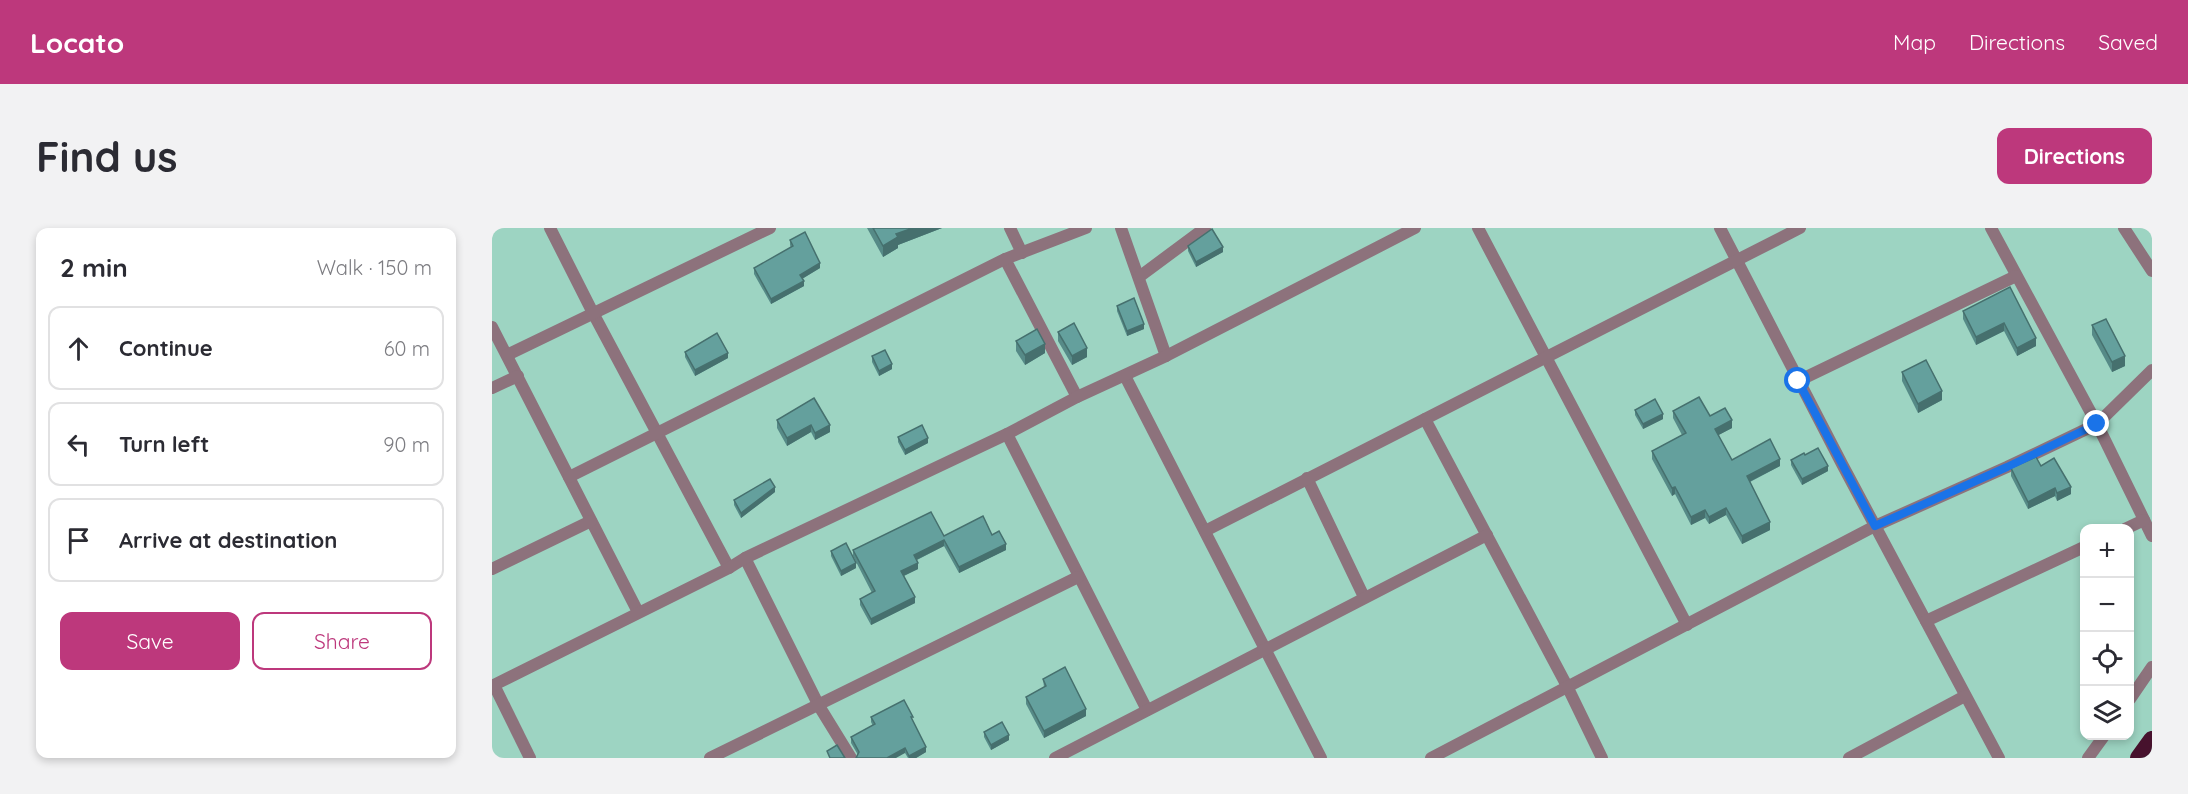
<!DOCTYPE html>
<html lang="en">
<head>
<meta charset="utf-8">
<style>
	:root { --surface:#fff; --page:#f2f2f3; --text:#2b2b33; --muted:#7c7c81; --line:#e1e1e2; --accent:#bd387c }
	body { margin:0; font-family:Quicksand,sans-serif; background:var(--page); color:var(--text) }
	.controls { position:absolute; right:18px; bottom:18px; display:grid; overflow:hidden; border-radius:12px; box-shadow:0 3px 9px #0003 }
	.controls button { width:54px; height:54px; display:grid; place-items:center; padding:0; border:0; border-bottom:2px solid var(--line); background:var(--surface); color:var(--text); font:30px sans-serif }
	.stop { position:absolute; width:18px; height:18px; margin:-14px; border:4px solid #1a73e8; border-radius:50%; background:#fff }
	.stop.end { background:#1a73e8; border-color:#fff; box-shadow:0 2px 6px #0008 }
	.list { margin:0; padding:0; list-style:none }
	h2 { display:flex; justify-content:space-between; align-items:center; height:78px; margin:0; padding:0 24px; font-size:26px }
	h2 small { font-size:20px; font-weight:400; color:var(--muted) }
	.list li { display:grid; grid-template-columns:39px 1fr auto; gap:18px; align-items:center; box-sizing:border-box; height:84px; margin:0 12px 12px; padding:0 12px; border:2px solid var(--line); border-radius:12px }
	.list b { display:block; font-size:22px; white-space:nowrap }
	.list em { font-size:20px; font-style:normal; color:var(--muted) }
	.actions { display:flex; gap:12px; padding:18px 24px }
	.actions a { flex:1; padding:14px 0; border:2px solid var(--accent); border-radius:12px; text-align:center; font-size:21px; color:var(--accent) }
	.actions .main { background:var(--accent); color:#fff }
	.icon { flex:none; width:33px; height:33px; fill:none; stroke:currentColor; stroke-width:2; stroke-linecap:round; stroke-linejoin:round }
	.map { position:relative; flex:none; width:1660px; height:530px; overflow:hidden; border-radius:12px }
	header { display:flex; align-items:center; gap:36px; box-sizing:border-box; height:84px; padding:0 30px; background:var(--accent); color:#fff }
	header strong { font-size:28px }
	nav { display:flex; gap:33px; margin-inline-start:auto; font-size:21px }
	.intro { display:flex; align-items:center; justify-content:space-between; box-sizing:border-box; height:144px; padding:0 36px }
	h1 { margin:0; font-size:42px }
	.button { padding:15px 27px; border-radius:12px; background:var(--accent); color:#fff; font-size:21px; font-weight:700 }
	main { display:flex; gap:36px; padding:0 36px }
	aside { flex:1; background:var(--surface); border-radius:12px; box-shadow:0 3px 9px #0003 }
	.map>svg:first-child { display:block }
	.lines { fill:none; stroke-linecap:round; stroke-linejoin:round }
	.street { stroke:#8d727c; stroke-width:12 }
	.highway { stroke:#47122d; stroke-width:18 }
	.wall { fill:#568a87 }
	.shaded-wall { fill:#46706e }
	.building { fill:#64a09d; stroke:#46706e; stroke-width:1.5 }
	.route { stroke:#1a73e8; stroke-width:8 }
</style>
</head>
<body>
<header>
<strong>Locato</strong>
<nav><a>Map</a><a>Directions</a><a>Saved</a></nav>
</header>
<div class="intro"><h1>Find us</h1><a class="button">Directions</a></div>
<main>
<aside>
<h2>2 min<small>Walk · 150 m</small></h2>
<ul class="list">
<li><svg class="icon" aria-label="ahead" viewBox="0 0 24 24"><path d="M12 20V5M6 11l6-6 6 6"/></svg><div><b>Continue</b></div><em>60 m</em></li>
<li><svg class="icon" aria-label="left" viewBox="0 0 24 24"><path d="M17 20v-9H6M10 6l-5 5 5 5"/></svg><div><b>Turn left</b></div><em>90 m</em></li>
<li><svg class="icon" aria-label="arrive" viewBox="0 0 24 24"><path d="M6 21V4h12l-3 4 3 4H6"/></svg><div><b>Arrive at destination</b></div></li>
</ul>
<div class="actions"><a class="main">Save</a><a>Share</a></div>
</aside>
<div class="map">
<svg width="1660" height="530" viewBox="0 0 1660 530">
	<rect width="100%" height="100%" fill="#9dd4c2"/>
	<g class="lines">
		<g class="street">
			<path d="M58,0L101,85L237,340"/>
			<path d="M518,0L530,25"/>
			<path d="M629,0L674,128"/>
			<path d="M986,0L1195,397"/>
			<path d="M1228,0L1350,236L1507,530"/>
			<path d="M1499,0L1605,196L1660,308"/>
			<path d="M1632,0L1660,43"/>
			<path d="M513,31L585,169"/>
			<path d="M647,49L713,0"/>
			<path d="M0,99L146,384"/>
			<path d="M15,127L278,0"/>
			<path d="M633,148L829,530"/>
			<path d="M1306,153L1524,48"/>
			<path d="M0,160L26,148"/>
			<path d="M933,191L1075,458L1110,530"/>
			<path d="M515,206L655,482"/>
			<path d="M77,249L513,31L594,0"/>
			<path d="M815,250L872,369"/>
			<path d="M1633,301L1652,292"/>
			<path d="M713,303L1308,0"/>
			<path d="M253,330L327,478L359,530"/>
			<path d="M0,341L99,293"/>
			<path d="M1434,393L1592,319"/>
			<path d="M2,457L38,530"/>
			<path d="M0,458L237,340L253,330L515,206L585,169L674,128L923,0"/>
			<path d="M1638,471L1660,439"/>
			<path d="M218,530L586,349"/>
			<path d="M563,530L995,307"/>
			<path d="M939,530L1383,298L1515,239L1605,196L1660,142"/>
			<path d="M1357,530L1473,468"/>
			<path d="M1596,530L1612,508"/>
		</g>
		<path class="highway" d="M1647,530L1660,512"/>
	</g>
	<g class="wall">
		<path d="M375,0H450L406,17V20L391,29Z"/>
		<path d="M298,12L328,40L310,51L312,58L279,76L262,46V40L299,20L298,17Z"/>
		<path d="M696,18L731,24L704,39L696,23Z"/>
		<path d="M1518,59L1544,118L1525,128L1512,103L1484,117L1471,91V83Z"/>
		<path d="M625,78L652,101L635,108L625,83Z"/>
		<path d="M1600,97L1633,138L1620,144L1600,107Z"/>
		<path d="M566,104L595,129L580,137L566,113Z"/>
		<path d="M524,113L553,125L533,137L524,123Z"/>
		<path d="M193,124L236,130L203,148L193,129Z"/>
		<path d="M380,128L400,141L387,148L380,134Z"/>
		<path d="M1410,144L1450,172L1426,185L1410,153Z"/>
		<path d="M322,170L338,204L323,212L319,204L295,218L285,200V192Z"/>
		<path d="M1143,182L1171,191L1151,201L1143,187Z"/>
		<path d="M1181,183L1218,188L1240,200L1226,207L1240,232L1288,238L1258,254L1278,302L1250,316L1234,287L1217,296L1213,290L1199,297L1183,266L1180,268L1160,231V223L1190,207L1181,190Z"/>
		<path d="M406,209L436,215L413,227L406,214Z"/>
		<path d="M1313,227L1336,243L1310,257L1299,237V232Z"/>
		<path d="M1549,238L1579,266L1565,273L1563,268L1536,281L1519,248V240Z"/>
		<path d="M283,264L249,290L242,277V272Z"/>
		<path d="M500,307L514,322L467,345L452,318L425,332L426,341L412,348L423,375L379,397L368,377V371L380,365L361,328V322L452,308Z"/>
		<path d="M339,323L364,340L349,348L339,328Z"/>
		<path d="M551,451L594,488L552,510L534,476V469L552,459Z"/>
		<path d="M379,489L421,493L434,524L424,530H416L413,525L366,527L359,515V509L381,498L379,494Z"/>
		<path d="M492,504L517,512L499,522L492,509Z"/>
	</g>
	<g class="shaded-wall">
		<path d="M421,0H450L406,17V20L391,29V18L404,6Z"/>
		<path d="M731,19V24L704,39V34Z"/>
		<path d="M328,35V40L308,52V47Z"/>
		<path d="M312,53V58L279,76V71Z"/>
		<path d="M1512,95V103L1484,117V109Z"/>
		<path d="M652,96V101L635,108V103Z"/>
		<path d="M1544,110V118L1525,128V120Z"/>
		<path d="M553,116V125L533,137V127Z"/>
		<path d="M595,120V129L580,137V128Z"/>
		<path d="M236,125V130L203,148V142Z"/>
		<path d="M1633,128V138L1620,144V134Z"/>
		<path d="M400,136V141L387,148V143Z"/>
		<path d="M1450,163V172L1426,185V176Z"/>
		<path d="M1171,186V191L1151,201V196Z"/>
		<path d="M1240,192V200L1223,209V201Z"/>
		<path d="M319,197V204L295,218V210Z"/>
		<path d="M338,197V204L323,212V205Z"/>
		<path d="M436,210V215L413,227V222Z"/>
		<path d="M1288,231V238L1255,255V248Z"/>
		<path d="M1336,238V243L1310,257V251Z"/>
		<path d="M283,259V264L249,290V285Z"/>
		<path d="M1183,259V266L1180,268V260Z"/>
		<path d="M1579,259V266L1565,273V265Z"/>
		<path d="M1563,260V268L1536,281V274Z"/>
		<path d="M1234,280V287L1217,296V289Z"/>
		<path d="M1213,282V290L1199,297V289Z"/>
		<path d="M1278,294V302L1250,316V308Z"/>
		<path d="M452,312V318L422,333V327Z"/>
		<path d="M514,316V322L467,345V339Z"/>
		<path d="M364,335V340L349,348V343Z"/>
		<path d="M426,335V341L409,349V343Z"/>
		<path d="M423,369V375L379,397V391Z"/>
		<path d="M594,481V488L552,510V503Z"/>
		<path d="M517,507V512L499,522V517Z"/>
		<path d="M434,519V524L424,530H417V528Z"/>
		<path d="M413,520V525L404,530H395Z"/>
	</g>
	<g class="building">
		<path d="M381,0H421L404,6L406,9L391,18Z"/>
		<path d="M720,1L731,19L704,34L696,18Z"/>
		<path d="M313,4L328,35L308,47L312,53L279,71L262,40L301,18L298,12Z"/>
		<path d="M1518,59L1544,110L1525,120L1512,95L1484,109L1471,83Z"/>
		<path d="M642,70L652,96L635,103L625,78Z"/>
		<path d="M1614,91L1633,128L1620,134L1600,97Z"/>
		<path d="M582,95L595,120L580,128L566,104Z"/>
		<path d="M545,101L553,116L533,127L524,113Z"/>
		<path d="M225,105L236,125L203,142L193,124Z"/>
		<path d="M393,122L400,136L387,143L380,128Z"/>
		<path d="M1434,132L1450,163L1426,176L1410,144Z"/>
		<path d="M1207,169L1218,188L1233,180L1240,192L1223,201L1240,232L1278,211L1288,231L1255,248L1278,294L1250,308L1234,280L1217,289L1213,282L1199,289L1183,259L1180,260L1160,223L1194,205L1181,183Z"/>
		<path d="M322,170L338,197L323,205L319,197L295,210L285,192Z"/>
		<path d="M1163,171L1171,186L1151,196L1143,182Z"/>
		<path d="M430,197L436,210L413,222L406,209Z"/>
		<path d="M1326,220L1336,238L1310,251L1299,232L1312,225L1313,227Z"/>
		<path d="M1544,229L1549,238L1562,230L1579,259L1565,265L1563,260L1536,274L1519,240Z"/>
		<path d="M278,251L283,259L249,285L242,272Z"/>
		<path d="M439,284L452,308L491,288L500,307L507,303L514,316L467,339L452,312L422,327L426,335L409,343L423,369L379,391L368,371L383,363L361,322Z"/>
		<path d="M354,315L364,335L349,343L339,323Z"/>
		<path d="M573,439L594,481L552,503L534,469L554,458L551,451Z"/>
		<path d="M412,472L421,489H419L434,519L417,528L413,520L395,530H364L367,524L359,509L383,496L379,489Z"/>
		<path d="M510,494L517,507L499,517L492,504Z"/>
		<path d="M345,517L353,530H338L335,523Z"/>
	</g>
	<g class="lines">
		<path class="route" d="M1306,153L1383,298L1515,239L1605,196"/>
	</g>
</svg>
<div class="controls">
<button>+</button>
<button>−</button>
<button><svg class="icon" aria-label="locate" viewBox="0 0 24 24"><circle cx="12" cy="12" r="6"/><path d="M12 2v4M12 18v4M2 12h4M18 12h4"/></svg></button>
<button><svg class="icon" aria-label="layers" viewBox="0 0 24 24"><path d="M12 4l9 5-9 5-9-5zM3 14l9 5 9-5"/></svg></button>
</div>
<div class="stop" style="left:1306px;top:153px"></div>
<div class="stop end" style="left:1605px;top:196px"></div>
</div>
</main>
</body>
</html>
